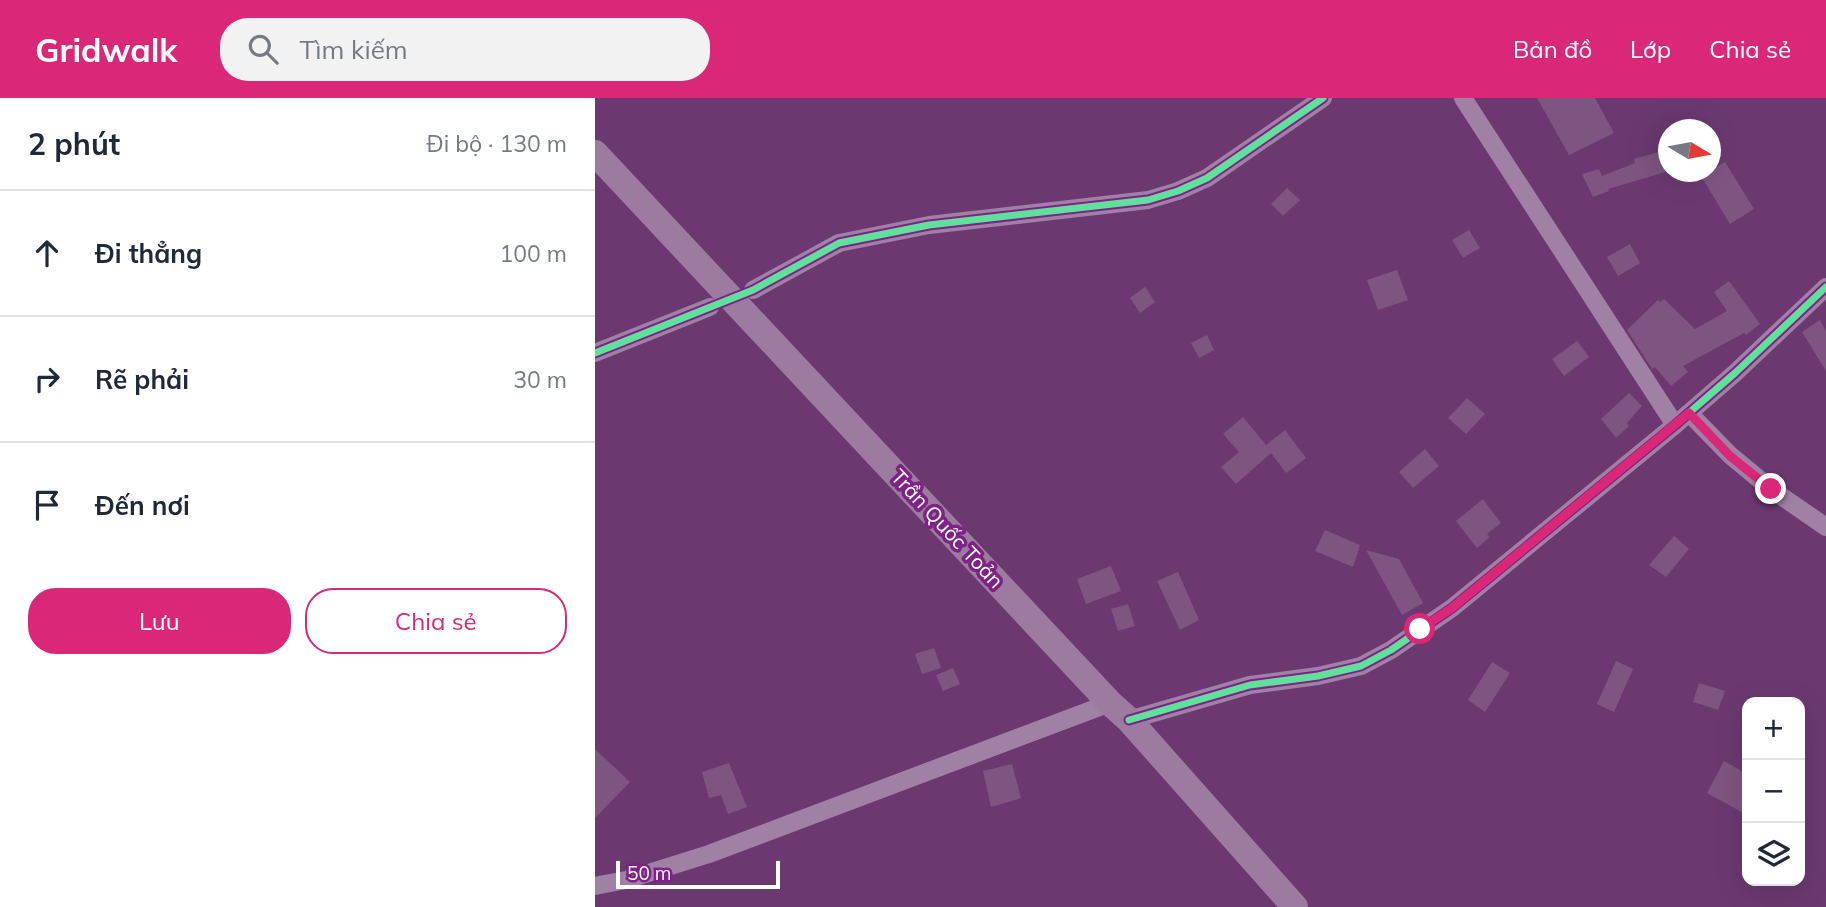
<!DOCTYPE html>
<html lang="vi">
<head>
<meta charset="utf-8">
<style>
	:root { --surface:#fff; --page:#f2f2f3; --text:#1f2937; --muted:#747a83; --line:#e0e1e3; --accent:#db2777 }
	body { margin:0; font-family:Mulish,sans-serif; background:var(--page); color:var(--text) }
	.controls { position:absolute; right:21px; bottom:21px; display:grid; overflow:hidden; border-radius:14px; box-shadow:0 7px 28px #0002 }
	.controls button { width:63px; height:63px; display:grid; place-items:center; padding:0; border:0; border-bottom:2px solid var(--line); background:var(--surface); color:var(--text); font:35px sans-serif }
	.compass { position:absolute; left:1063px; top:21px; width:63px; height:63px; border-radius:50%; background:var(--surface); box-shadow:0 7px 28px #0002; rotate:100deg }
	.scale { position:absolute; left:21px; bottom:18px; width:164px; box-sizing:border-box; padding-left:7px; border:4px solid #fff; border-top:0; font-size:19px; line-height:24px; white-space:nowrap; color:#fff; -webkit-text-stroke:5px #7e2287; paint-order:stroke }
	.stop { position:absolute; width:21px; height:21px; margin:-16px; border:5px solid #db2777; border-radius:50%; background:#fff }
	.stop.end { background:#db2777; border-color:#fff; box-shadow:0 2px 7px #0008 }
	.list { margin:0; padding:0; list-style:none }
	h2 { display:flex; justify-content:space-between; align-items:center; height:91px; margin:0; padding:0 28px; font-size:30px }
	h2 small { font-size:23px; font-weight:400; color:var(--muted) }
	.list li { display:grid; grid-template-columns:46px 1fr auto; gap:21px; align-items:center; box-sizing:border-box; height:126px; padding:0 28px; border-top:2px solid var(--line) }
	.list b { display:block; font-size:26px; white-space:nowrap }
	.list em { font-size:23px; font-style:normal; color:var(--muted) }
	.actions { display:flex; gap:14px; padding:21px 28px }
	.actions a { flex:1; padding:16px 0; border:2px solid var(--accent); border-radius:28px; text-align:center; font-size:24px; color:var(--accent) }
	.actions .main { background:var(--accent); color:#fff }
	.icon { flex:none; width:38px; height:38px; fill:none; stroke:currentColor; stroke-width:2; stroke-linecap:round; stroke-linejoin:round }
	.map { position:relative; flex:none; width:1231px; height:809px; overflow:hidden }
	header { display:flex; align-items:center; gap:42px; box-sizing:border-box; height:98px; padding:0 35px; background:var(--accent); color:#fff }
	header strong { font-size:33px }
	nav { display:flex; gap:38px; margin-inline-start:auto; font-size:24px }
	.search { width:490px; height:63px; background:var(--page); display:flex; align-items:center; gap:18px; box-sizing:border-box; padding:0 24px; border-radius:28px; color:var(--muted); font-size:26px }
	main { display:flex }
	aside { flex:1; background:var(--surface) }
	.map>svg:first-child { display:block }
	.building { fill:#7d5580 }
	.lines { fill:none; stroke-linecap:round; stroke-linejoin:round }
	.street { stroke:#a180a6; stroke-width:18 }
	.secondary { stroke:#9d7ba1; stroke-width:26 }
	.cycleway-casing { stroke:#7e2287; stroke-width:11 }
	.cycleway { stroke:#60e19b; stroke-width:7 }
	.route { stroke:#db2777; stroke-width:9 }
	.labels { text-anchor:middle; stroke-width:7; stroke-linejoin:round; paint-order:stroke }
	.street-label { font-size:21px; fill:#fff; stroke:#7e2287 }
</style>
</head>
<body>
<header>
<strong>Gridwalk</strong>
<div class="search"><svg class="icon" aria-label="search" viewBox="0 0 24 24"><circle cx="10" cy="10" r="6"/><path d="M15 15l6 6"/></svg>Tìm kiếm</div>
<nav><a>Bản đồ</a><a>Lớp</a><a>Chia sẻ</a></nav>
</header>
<main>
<aside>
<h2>2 phút<small>Đi bộ · 130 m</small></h2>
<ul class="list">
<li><svg class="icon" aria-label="ahead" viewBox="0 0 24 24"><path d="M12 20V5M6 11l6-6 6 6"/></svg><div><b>Đi thẳng</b></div><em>100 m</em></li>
<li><svg class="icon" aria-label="right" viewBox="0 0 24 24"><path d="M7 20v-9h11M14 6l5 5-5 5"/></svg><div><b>Rẽ phải</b></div><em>30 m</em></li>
<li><svg class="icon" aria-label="arrive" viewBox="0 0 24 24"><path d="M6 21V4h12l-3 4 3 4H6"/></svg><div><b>Đến nơi</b></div></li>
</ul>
<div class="actions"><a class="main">Lưu</a><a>Chia sẻ</a></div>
</aside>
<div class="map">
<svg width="1231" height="809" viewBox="0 0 1231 809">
	<rect width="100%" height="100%" fill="#6b3970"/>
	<g class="building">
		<path d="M942,0H1000L1019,35L974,57Z"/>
		<path d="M1074,51V73L1013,91L1014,93L998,99L987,76L1004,71L1007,78L1040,65L1039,61Z"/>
		<path d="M1130,64L1159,111L1135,126L1106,78Z"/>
		<path d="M692,90L705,102L688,118L676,106Z"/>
		<path d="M874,132L885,150L868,160L857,142Z"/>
		<path d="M1035,146L1045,165L1023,178L1012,159Z"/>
		<path d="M802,172L813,202L783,212L772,182Z"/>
		<path d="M1134,183L1165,226L1151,237L1149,235L1088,268L1093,274L1076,288L1060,269L1057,271L1032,232L1063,202L1065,204L1069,201L1100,231L1132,213L1119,194Z"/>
		<path d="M550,189L560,204L545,215L535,200Z"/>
		<path d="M1225,222L1231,233V273L1207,234Z"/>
		<path d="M612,237L619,252L604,260L596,245Z"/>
		<path d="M982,243L994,259L969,278L957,261Z"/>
		<path d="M1034,295L1047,308L1032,325L1034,328L1021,340L1006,321Z"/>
		<path d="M872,300L890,316L871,336L853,320Z"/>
		<path d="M648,319L671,347L690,332L711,360L691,375L676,355L641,386L626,369L644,354L628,336Z"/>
		<path d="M830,351L844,368L818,390L804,374Z"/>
		<path d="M888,401L906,425L892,436L895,439L882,450L861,423Z"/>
		<path d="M730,432L765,447L758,469L720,453Z"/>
		<path d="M1079,438L1094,451L1071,479L1054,467Z"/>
		<path d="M771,452L804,461L828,505L807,517Z"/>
		<path d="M516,468L526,493L491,506L482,481Z"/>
		<path d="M583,474L604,522L585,532L562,483Z"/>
		<path d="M533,506L540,528L523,533L516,511Z"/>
		<path d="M339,550L346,570L327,576L320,556Z"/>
		<path d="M1021,563L1038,571L1019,614L1002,606Z"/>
		<path d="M897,564L915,575L890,614L873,602Z"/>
		<path d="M358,570L365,586L348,593L341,577Z"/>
		<path d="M1104,585L1130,593L1123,612L1098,604Z"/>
		<path d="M0,651L35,684L0,720Z"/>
		<path d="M1129,663L1152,676V717L1112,695Z"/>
		<path d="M134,665L152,709L133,716L126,697L114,700L107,674Z"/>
		<path d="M417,666L426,700L396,709L388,673Z"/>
	</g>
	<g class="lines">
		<g class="street">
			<path d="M868,0L1080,327"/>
			<path d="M158,192L244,145L334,127L553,102L583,93L612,80L728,0"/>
			<path d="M0,255L115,209"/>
			<path d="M1094,315L1135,357L1176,391L1231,429"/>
			<path d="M534,622L655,587L723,578L766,568L796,552L857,510L1080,327L1140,275L1231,189"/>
			<path d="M0,788L31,782L114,756L515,605"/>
		</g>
		<path class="secondary" d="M0,55L515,605L534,622L700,809"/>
		<defs>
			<g id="cycleway">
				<path d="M0,255L158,192L244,145L334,127L553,102L583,93L612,80L728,0"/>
				<path d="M534,622L655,587L723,578L766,568L796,552L857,510L1080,327L1140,275L1231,189"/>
			</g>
		</defs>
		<use href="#cycleway" class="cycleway-casing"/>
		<use href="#cycleway" class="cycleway"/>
	</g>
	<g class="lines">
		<path class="route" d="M825,531L857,510L1094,315L1135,358L1176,391"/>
	</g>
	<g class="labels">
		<g class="street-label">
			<text transform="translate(352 431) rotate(47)" y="7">Trần Quốc Toản</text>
		</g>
	</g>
</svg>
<div class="controls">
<button>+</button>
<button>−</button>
<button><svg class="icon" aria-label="layers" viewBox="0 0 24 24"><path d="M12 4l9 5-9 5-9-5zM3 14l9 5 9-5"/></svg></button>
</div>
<svg class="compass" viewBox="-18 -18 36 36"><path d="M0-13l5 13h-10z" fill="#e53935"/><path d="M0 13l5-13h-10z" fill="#747a83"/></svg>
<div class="scale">50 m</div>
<div class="stop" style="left:825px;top:531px"></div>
<div class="stop end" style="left:1176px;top:391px"></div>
</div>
</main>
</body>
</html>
